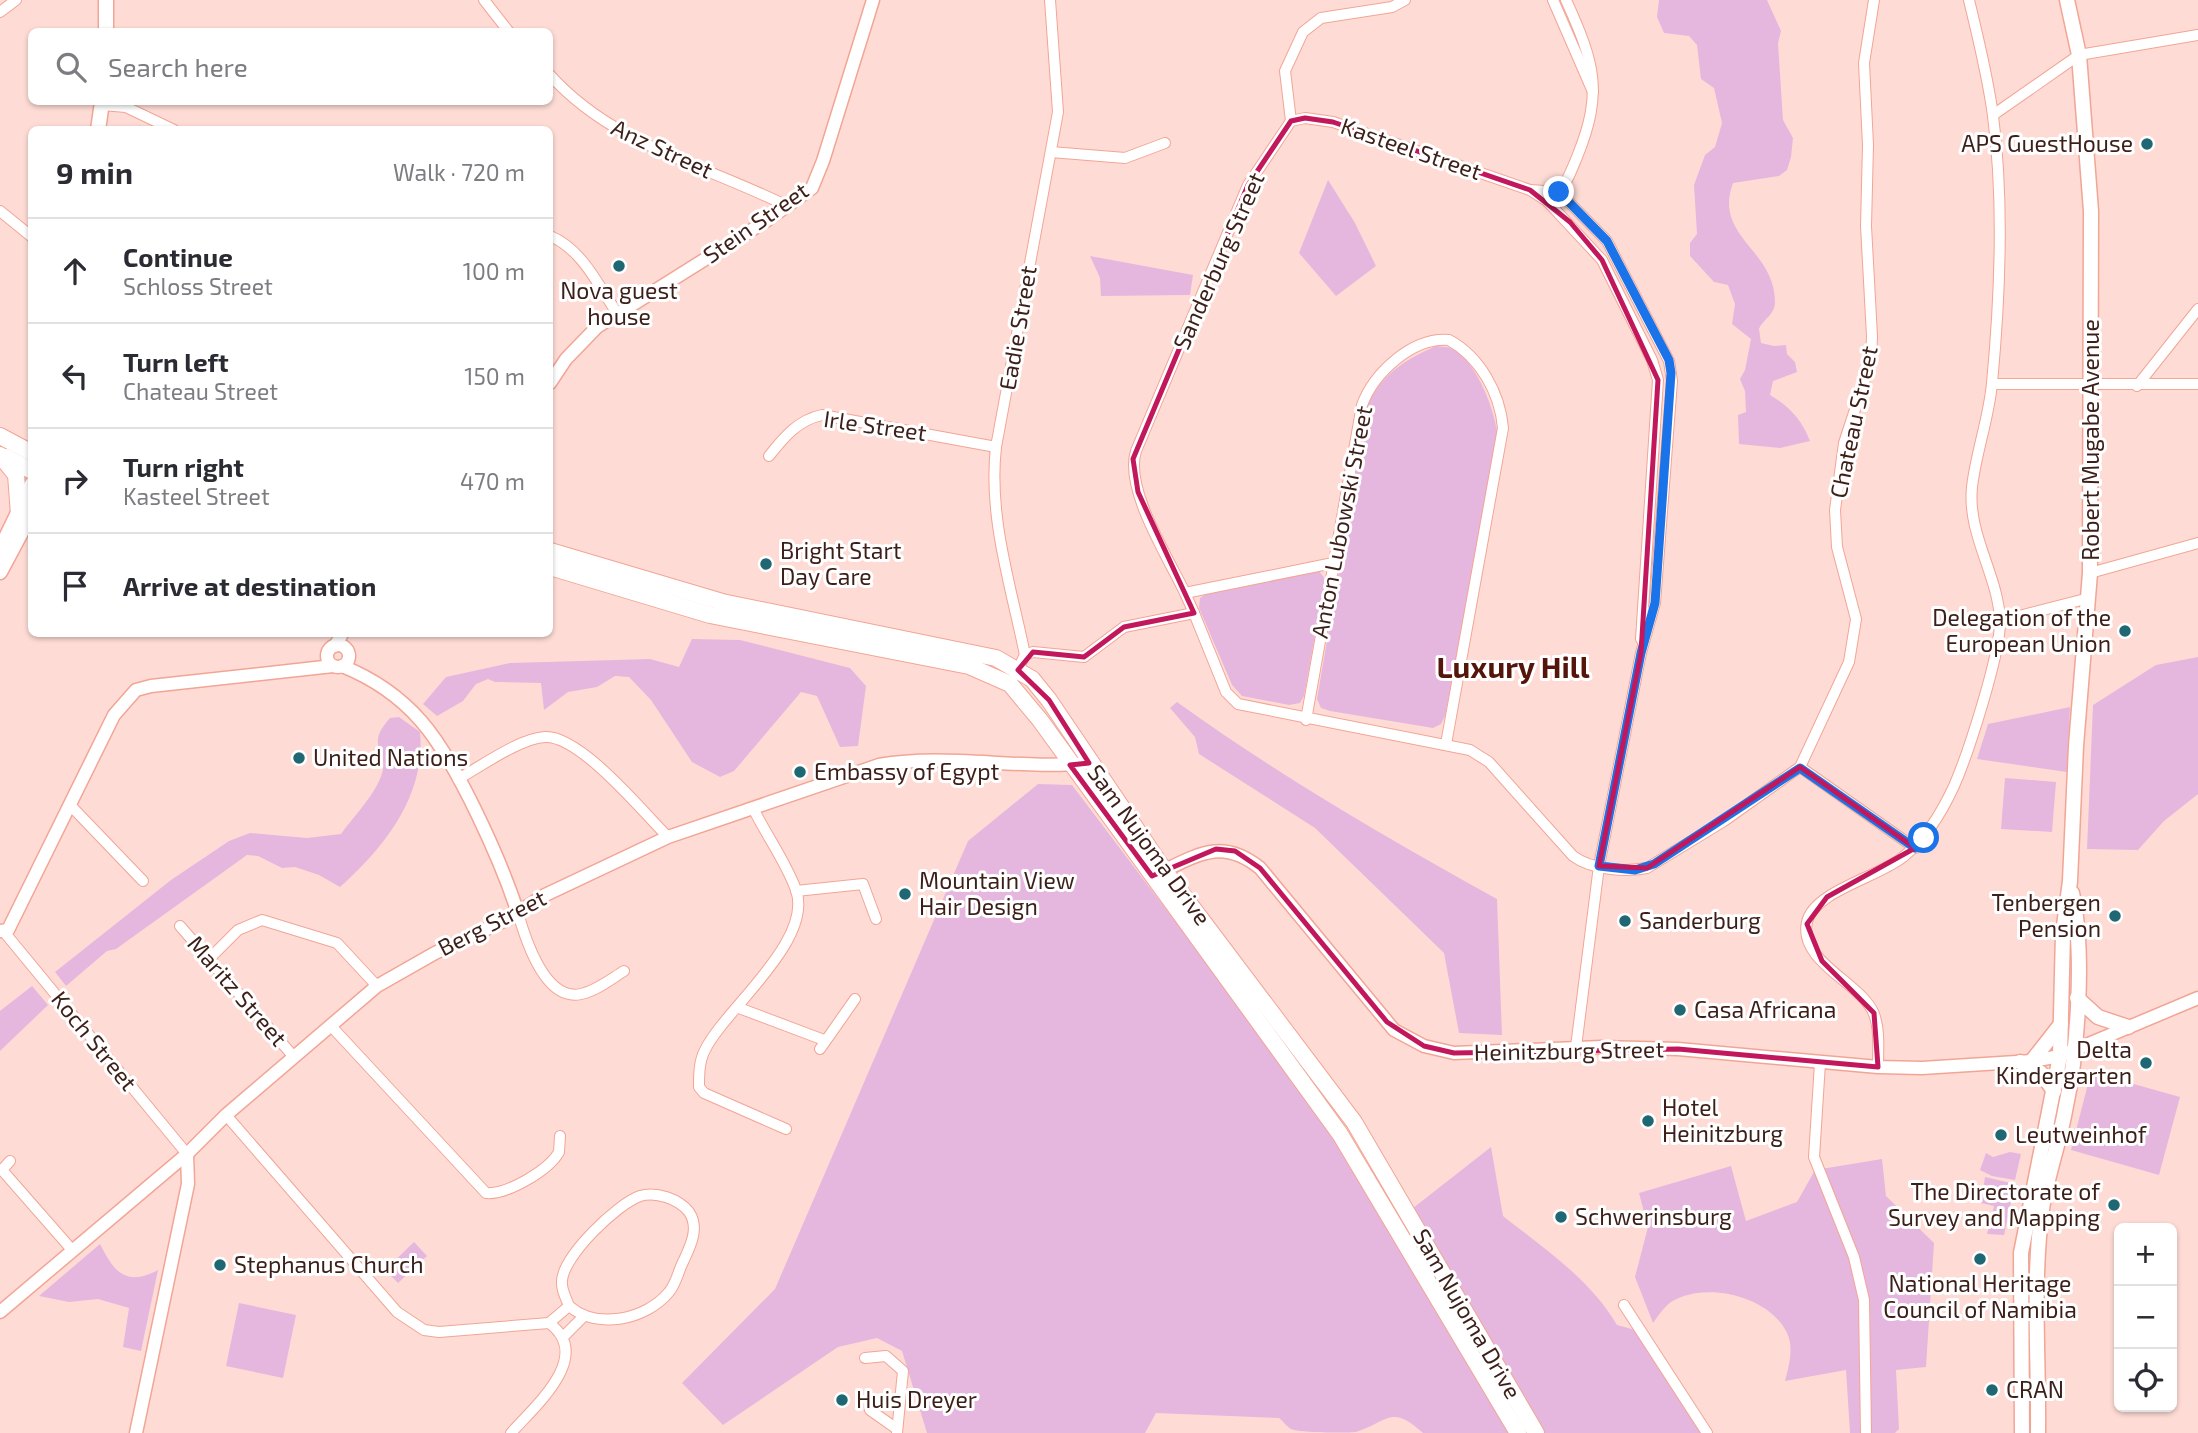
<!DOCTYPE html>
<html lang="en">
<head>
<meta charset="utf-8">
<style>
	:root { --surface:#fff; --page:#f7f7f7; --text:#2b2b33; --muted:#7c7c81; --line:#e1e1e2 }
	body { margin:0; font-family:"Exo 2",sans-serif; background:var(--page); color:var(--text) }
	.controls { position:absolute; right:21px; bottom:21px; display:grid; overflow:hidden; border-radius:10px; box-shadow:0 2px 5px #0004 }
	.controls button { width:63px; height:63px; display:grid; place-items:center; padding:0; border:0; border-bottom:2px solid var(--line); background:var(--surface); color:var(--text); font:35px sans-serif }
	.stop { position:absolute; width:21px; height:21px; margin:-16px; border:5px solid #1a73e8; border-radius:50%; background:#fff }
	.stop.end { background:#1a73e8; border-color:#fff; box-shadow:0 2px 7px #0008 }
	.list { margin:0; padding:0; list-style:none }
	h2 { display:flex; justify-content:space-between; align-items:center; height:91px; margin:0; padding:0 28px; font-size:30px }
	h2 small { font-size:23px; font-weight:400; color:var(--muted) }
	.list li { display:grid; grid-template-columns:46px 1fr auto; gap:21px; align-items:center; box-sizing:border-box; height:105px; padding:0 28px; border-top:2px solid var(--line) }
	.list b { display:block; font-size:26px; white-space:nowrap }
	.list p { margin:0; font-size:23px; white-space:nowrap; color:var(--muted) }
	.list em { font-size:23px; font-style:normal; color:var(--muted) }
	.icon { flex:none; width:38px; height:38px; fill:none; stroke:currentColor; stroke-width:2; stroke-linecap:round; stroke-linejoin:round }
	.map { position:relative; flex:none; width:2198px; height:1433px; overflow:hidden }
	.search { position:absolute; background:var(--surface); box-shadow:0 2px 5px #0004; left:28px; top:28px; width:525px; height:77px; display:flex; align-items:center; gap:18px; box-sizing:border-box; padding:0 24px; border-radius:10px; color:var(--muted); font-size:26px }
	.panel { position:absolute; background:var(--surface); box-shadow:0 2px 5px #0004; left:28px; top:126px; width:525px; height:511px; border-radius:10px }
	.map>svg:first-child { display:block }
	.green { fill:#e5b7de }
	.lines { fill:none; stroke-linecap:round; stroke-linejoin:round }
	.minor-casing { stroke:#f2a595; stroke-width:12 }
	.tertiary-casing { stroke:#f2a595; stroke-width:15 }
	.secondary-casing { stroke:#f2a595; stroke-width:17 }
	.trunk-casing { stroke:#f2a595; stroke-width:18 }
	.minor { stroke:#fff; stroke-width:10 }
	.tertiary { stroke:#fff; stroke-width:12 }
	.secondary { stroke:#fff; stroke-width:14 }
	.trunk { stroke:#fff; stroke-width:16 }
	.route { stroke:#1a73e8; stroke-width:9 }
	.marked { fill:none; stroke:#c2185b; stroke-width:5; stroke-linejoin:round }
	.poi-dot { fill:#1e6773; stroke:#fff; stroke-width:2.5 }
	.labels { text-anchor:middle; stroke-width:6; stroke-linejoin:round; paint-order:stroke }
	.poi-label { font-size:23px; fill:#3d1f19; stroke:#fff; text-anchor:start }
	.street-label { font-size:23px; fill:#3d1f19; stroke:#fff }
	.district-label { font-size:30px; font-weight:bold; fill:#54150b; stroke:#fff }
</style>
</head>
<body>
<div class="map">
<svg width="2198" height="1433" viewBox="0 0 2198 1433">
	<rect width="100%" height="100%" fill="#fedcd5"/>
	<g class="green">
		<path d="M1659,0H1767L1781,31L1778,43L1783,120L1793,138L1791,157L1787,170L1779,176L1733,183C1713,237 1775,249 1775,302C1775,315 1763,319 1759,329L1761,343L1774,346L1786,345L1787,354L1795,362L1797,372L1773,381L1770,395C1789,406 1802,420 1810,441L1780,448L1739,444L1738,415L1746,412L1745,391L1740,379L1745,370L1751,339L1732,324L1735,304L1728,285L1714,282L1690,256V243L1697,234L1694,185L1705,155L1715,147L1722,123L1714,88L1701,79L1697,45L1689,36L1664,33L1657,17Z"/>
		<path d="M1328,180L1355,223L1376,266L1336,296L1299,253Z"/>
		<path d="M1090,256L1193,275L1190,295L1101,296L1100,278Z"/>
		<path d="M1436,346C1441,347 1448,346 1452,349C1477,360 1497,415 1498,440L1445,716L1441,724L1433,728L1330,711L1321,708L1317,699L1367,406C1382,374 1404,360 1436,346Z"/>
		<path d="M1310,570L1319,571L1325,579L1304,696L1300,703L1289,705L1242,696L1232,685L1199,608L1200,598L1209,592Z"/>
		<path d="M692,639L740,640L850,668L866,686L858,746L840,747L817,696L801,692L734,771L720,777L692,762L651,700L629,677L615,676L597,687L568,692L544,710L541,683L495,682L488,679L476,684L463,701L437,716L423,704L446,677L510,663L650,659L679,667Z"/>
		<path d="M2198,657V794L2164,821L2138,850L2087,849L2093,705L2156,665Z"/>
		<path d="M1177,702C1280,776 1387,838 1497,899L1502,1035L1459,1033L1444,953L1315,828L1199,754L1195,737L1170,708Z"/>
		<path d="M2070,707L2067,772L1977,759L1988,724Z"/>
		<path d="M399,717L420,732C426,795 385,847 340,887L319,875L295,867L282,868L258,856L247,855L116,949L107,951L66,986L55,972L171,880L229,841L250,833L307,838L341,834C353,817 372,798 380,779C393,750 362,749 390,718Z"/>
		<path d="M2005,778L2056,782L2052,832L2001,829Z"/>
		<path d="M1038,784L1072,785L1300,1086L1382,1210L1442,1320L1509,1433H1423C1391,1404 1389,1421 1356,1432C1347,1433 1300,1433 1291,1429C1287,1427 1283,1421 1279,1418L1156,1413L1145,1433H927L902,1351L877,1338L838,1347L723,1425L682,1383L775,1289L968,841Z"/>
		<path d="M32,986L48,1005L0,1051V1011Z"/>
		<path d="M2091,1072L2180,1097L2159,1175L2071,1150Z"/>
		<path d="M1491,1147L1503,1216C1545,1249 1590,1279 1617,1325L1643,1332L1707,1433H1536L1408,1212Z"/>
		<path d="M2010,1152L2021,1154L2015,1180L1992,1176L1980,1170L1986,1153L1993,1157Z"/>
		<path d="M1882,1159L1886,1196L1934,1243L1926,1367L1896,1370L1899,1429L1895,1433H1850L1846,1370L1785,1381C1789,1366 1794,1347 1787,1333C1769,1295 1704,1281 1671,1302C1664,1307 1658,1316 1653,1323L1635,1277L1648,1227L1639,1193L1731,1166L1746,1221L1797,1202L1815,1170Z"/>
		<path d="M1985,1177L2015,1184L2004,1235L1987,1234L1994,1206L1981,1203Z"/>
		<path d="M414,1242L427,1256L398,1283L385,1270Z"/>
		<path d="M100,1244C114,1272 126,1287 158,1270L141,1351L123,1347L129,1308L98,1299L69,1302L39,1296Z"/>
		<path d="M239,1303L296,1315L283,1378L226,1366Z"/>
	</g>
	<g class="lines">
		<defs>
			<g id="minor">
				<path d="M484,0L509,32"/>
				<path d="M1553,0L1593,92"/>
				<path d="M0,12L16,0"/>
				<path d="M550,75C613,145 705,165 787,206"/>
				<path d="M102,105L126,107L174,130"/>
				<path d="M1993,115L2079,55L2198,35"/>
				<path d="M1291,121L1305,118L1333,122L1530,190L1547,201L1602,260L1652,360L1658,380L1641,639"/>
				<path d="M1051,152L1125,158L1165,143"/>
				<path d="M1530,190L1559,192L1607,241L1669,361L1672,381L1655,603L1641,653L1599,866L1576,1047"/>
				<path d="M1556,195C1566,186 1572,169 1577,157C1604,91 1594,62 1566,0"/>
				<path d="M0,211L32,237"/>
				<path d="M550,236C582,249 598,285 617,313"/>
				<path d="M1992,384H2198"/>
				<path d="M2137,386L2198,309"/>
				<path d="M769,456C784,437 798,420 822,415L996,447"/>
				<path d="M2090,573L2198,543"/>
				<path d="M1185,593C1168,557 1124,489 1136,451L1248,185L1291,121L1285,71L1303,32L1321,18L1392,7L1405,0"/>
				<path d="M1194,613L1226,692L1238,704L1470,750L1489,762L1573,856C1592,870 1625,872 1647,868L1724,821L1800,767L1849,662L1856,619L1837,547L1835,510L1844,443L1871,361L1872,336L1866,226L1868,145L1864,63L1874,0"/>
				<path d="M2000,621L2089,598"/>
				<path d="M1025,655C1011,586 988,517 996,447L1058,112L1050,0"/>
				<path d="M1015,675L1025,655L1033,652L1084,657L1124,627L1194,613L1185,593L1333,563"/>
				<path d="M1306,720L1362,405C1374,373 1412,337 1449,340C1480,357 1500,393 1503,428L1446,744"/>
				<path d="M1800,767L1915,848"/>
				<path d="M458,779C480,767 520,738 545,737C580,735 643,812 668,837"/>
				<path d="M71,806L143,881"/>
				<path d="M753,808C766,835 786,862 796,890C814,941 724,1010 705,1050C699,1061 699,1075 699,1087L704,1093L786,1129"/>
				<path d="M796,891L863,884L876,919"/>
				<path d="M518,913C525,938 545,1002 581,994C596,991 611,979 624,971"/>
				<path d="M180,926L294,1057"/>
				<path d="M5,933L187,1154"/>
				<path d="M209,959L238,930L262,920L337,943L377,986"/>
				<path d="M739,1008L824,1040"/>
				<path d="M331,1026L486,1193C507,1195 549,1170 559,1152L560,1136"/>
				<path d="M820,1049L855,999"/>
				<path d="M1820,1063L1814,1157L1854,1257L1864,1300L1866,1433"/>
				<path d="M1878,1067C1878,1050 1880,1030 1874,1014C1862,983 1798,962 1807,922C1814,891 1879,877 1903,857C1926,839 1942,812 1954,786C1968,754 2001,653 2000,620C1998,575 1967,534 1972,487C1976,452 1989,418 1992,383C2000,298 2004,200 1993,116C1988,77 1978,38 1969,0"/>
				<path d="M226,1115L397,1312L424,1330L439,1332L549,1323C594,1356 536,1405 511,1433"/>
				<path d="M10,1161L2,1170L73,1251"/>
				<path d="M1624,1305L1707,1433"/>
				<path d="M549,1323L569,1306C566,1298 561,1290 562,1281C563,1256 617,1204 640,1196C656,1191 679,1199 689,1212C700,1228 690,1247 683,1262C678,1272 676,1284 669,1292C646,1320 597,1330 569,1306"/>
				<path d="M564,1336L582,1318"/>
				<path d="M865,1358L886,1356L903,1371L897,1433"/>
				<path d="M870,1410L897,1429"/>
			</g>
			<g id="tertiary">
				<path d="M550,383L566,359L597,327L766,221L812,188L823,161L873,0"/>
				<circle cx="338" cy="656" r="11"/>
				<path d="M335,646L342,634"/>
				<path d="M342,666C372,678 400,697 421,721C457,762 501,861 518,913"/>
				<path d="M1159,873C1199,854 1222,838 1260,868L1394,1030L1424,1046L1454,1053L1601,1047L1678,1049L1878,1067L1922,1068L2032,1061L2060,1056L2198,998"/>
				<path d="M0,931L8,930L114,715L136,690L151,686L333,666"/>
				<path d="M0,1312L187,1154L226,1115L377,986L435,953L508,919L543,896L668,837L879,765C947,753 1019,770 1089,763"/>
				<path d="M136,1433L188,1184L187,1154"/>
			</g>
			<g id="secondary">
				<path d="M106,0V32"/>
				<path d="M98,130L102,102"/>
				<path d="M0,550L32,484"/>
				<path d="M0,572L32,512"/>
				<path d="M2077,998L2098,1017L2128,1027"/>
				<path d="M2032,1061L2061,1024"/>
				<path d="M2020,1062L2041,1073L2054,1091"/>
				<path d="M2022,1433L2021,1253L2060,1056L2063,933L2070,881L2076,746L2090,573L2091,211L2079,55L2067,0"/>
				<path d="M2038,1433C2039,1358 2032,1284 2042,1209C2047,1176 2059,1144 2065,1111C2078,1051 2085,952 2072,893"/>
			</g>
			<g id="trunk">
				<path d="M0,436L32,453"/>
				<path d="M0,455L16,475L19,514"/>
				<path d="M6,457L32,471"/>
				<path d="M550,551L722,602L996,658L1032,679L1049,700L1164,870L1354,1122L1536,1433"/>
				<path d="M550,567L710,615L969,666L1010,684L1040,720L1340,1134L1518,1433"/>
			</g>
		</defs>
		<use href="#minor" class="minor-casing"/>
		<use href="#tertiary" class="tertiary-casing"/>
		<use href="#secondary" class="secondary-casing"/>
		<use href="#trunk" class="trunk-casing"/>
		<use href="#minor" class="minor"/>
		<use href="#tertiary" class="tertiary"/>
		<use href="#secondary" class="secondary"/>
		<use href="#trunk" class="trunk"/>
	</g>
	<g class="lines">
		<path class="route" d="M1559,192L1607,241L1669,360L1671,373L1655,603L1641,653L1599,866L1635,870L1654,864L1800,768L1915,848L1924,838"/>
	</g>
	<path class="marked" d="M1305,118L1333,122L1530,190L1570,222L1602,260L1658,380L1641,653L1599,866L1647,868L1800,767L1915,848L1827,897L1807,924L1822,961L1874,1013L1878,1067L1678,1049L1454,1053L1424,1046L1387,1022L1260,868L1235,851L1216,849L1152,876L1070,765L1089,763L1049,700L1018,670L1033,652L1084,657L1124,627L1194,613L1138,492L1133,459L1248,185L1291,121Z"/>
	<g class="poi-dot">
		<circle cx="2147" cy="144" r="7"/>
		<circle cx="619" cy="266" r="7"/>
		<circle cx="766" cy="564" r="7"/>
		<circle cx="2125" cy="631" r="7"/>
		<circle cx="299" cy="758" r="7"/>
		<circle cx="800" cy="772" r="7"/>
		<circle cx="905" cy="894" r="7"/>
		<circle cx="2115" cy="916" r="7"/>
		<circle cx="1625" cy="921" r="7"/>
		<circle cx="1680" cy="1010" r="7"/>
		<circle cx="2146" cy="1063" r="7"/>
		<circle cx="1648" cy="1121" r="7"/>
		<circle cx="2001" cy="1135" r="7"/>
		<circle cx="2114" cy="1205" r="7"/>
		<circle cx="1561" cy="1217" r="7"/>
		<circle cx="1980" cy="1259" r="7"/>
		<circle cx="220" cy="1265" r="7"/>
		<circle cx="1992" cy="1390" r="7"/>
		<circle cx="842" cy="1400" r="7"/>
	</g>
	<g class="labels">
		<g class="poi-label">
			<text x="2133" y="152" text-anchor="end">APS GuestHouse</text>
			<text x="619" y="299" text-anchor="middle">Nova guest<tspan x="619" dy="26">house</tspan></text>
			<text x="780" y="559">Bright Start<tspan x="780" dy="26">Day Care</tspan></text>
			<text x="2111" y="626" text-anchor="end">Delegation of the<tspan x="2111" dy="26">European Union</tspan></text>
			<text x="313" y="766">United Nations</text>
			<text x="814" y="780">Embassy of Egypt</text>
			<text x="919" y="889">Mountain View<tspan x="919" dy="26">Hair Design</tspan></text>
			<text x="2101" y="911" text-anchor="end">Tenbergen<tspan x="2101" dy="26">Pension</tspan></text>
			<text x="1639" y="929">Sanderburg</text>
			<text x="1694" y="1018">Casa Africana</text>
			<text x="2132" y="1058" text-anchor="end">Delta<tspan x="2132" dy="26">Kindergarten</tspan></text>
			<text x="1662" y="1116">Hotel<tspan x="1662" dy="26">Heinitzburg</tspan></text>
			<text x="2015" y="1143">Leutweinhof</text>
			<text x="2100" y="1200" text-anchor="end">The Directorate of<tspan x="2100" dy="26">Survey and Mapping</tspan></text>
			<text x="1575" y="1225">Schwerinsburg</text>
			<text x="234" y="1273">Stephanus Church</text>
			<text x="1980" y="1292" text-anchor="middle">National Heritage<tspan x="1980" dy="26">Council of Namibia</tspan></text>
			<text x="2006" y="1398">CRAN</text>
			<text x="856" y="1408">Huis Dreyer</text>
		</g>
		<g class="street-label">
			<text transform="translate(662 149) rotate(25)" y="8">Anz Street</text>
			<text transform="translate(1411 149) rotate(19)" y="8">Kasteel Street</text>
			<text transform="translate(756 223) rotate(-35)" y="8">Stein Street</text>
			<text transform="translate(1219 261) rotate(-66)" y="8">Sanderburg Street</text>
			<text transform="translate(1018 328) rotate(-80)" y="8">Eadie Street</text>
			<text transform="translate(1854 422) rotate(-78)" y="8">Chateau Street</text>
			<text transform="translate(875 426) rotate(8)" y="8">Irle Street</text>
			<text transform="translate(2091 440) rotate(-90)" y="8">Robert Mugabe Avenue</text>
			<text transform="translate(1342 522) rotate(-79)" y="8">Anton Lubowski Street</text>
			<text transform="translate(1149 845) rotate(54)" y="8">Sam Nujoma Drive</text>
			<text transform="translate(492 923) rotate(-27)" y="8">Berg Street</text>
			<text transform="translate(237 991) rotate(49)" y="8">Maritz Street</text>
			<text transform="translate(94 1041) rotate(51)" y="8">Koch Street</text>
			<text transform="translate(1569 1051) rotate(-1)" y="8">Heinitzburg Street</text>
			<text transform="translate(1467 1314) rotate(60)" y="8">Sam Nujoma Drive</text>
		</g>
		<g class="district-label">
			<text x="1513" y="678">Luxury Hill</text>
		</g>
	</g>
</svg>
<div class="controls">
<button>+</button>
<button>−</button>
<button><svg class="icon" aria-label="locate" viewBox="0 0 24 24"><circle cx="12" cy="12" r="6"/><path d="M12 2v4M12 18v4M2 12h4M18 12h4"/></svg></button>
</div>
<div class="stop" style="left:1924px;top:838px"></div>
<div class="stop end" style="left:1559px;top:192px"></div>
<div class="search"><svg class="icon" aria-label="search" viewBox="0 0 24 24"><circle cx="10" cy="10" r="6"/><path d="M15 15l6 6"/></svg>Search here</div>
<section class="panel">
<h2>9 min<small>Walk · 720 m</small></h2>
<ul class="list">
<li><svg class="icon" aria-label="ahead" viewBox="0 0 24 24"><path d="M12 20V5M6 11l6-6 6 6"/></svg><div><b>Continue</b><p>Schloss Street</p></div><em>100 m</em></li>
<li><svg class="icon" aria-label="left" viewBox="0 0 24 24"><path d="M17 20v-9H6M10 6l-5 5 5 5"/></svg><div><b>Turn left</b><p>Chateau Street</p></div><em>150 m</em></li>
<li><svg class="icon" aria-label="right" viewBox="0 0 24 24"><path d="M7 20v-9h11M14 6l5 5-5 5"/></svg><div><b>Turn right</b><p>Kasteel Street</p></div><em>470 m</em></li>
<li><svg class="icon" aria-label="arrive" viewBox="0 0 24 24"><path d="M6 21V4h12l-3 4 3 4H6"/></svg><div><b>Arrive at destination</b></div></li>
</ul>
</section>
</div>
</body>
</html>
